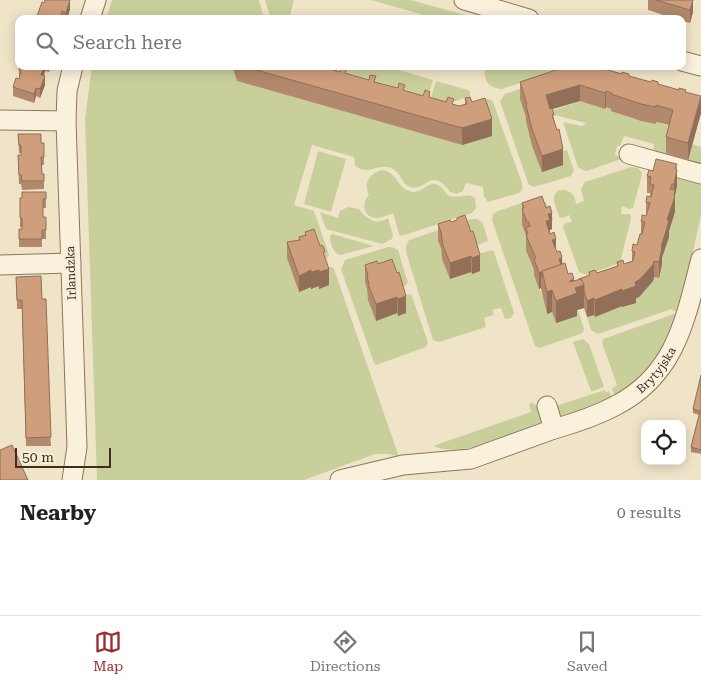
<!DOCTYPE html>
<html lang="en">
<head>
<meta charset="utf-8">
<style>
	:root { --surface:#fff; --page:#f6f6f6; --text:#222; --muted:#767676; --line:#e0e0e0; --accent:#9e2a2b }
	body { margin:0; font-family:"Roboto Serif",serif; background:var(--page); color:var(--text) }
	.controls { position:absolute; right:15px; bottom:15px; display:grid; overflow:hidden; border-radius:10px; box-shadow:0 2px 12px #0003 }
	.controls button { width:45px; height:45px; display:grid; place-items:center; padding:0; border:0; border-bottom:1px solid var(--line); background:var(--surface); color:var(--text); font:25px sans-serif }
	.scale { position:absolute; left:15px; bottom:12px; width:96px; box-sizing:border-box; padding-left:5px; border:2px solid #3d2e20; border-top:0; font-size:14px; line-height:18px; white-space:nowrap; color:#3d2e20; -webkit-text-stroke:4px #f7eed8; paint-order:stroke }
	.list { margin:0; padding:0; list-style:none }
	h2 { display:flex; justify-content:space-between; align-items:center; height:65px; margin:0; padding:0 20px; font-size:21px }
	h2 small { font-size:16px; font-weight:400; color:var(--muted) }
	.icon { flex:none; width:28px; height:28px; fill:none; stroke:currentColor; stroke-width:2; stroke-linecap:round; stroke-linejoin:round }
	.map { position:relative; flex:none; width:701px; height:480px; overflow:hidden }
	.search { position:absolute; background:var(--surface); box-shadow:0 2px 12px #0003; left:15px; right:15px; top:15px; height:55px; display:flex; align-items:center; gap:12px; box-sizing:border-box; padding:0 18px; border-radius:10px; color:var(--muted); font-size:19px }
	.sheet { height:135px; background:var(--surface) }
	nav { display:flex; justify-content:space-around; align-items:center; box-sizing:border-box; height:70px; border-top:1px solid var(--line); background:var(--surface); font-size:14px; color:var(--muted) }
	nav a { display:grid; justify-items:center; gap:2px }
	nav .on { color:var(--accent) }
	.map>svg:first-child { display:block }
	.green { fill:#c9cf9b }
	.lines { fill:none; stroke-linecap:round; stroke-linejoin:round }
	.minor-casing { stroke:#8d765c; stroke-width:21 }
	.minor { stroke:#faf1dc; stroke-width:19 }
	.wall { fill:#b2896c }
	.shaded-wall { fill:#916f58 }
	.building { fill:#cf9f7d; stroke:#916f58 }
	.labels { text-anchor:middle; stroke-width:5; stroke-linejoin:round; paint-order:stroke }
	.street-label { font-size:12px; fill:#3d2e20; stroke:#f7eed8 }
</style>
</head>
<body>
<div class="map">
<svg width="701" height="480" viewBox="0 0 701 480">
	<rect width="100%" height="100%" fill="#f0e4c8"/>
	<g class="green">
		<path d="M112,0H259L264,19H106Z"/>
		<path d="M265,0H294L290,15L299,17V19L283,16L282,19H271Z"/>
		<path d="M371,0H411L472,17V19H438Z"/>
		<path d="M92,66H232L237,81L462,145L483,99H490L493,102L522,183V190L519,193L488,202L484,197L483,187L466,183L463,191L457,194L450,192C430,165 426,193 410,187C401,184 401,172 391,168C378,163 366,177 355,165L354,157L312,145L294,205L314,211L329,255C324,268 299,260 288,258L299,292L311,287L312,289L319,286L320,289L323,269L331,267L334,269L399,457L389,454H375L304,480H97L85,119Z"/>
		<path d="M325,66H385L433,80L428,97Z"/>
		<path d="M486,66H570L502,89C488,88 482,79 486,66Z"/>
		<path d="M562,75L527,121L529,132L537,159L567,150L574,171L571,176L534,187L528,184L527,180L500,101L505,94Z"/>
		<path d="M436,81L468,90L470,92V96L450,103L431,98Z"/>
		<path d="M581,101L605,109L606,107C613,109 621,114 628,117C636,120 646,121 655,123L656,122L673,127L676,157L688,160L692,144L701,147V169L653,152L654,144L624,136L620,146H617L615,155L624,158L587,171L582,170L578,167L563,122L582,126L586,123L554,115L551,111Z"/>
		<path d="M318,151L346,159L331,212L304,204Z"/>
		<path d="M631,167L638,168L642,173V175L633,208L629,209L622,206L621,214H630L631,218L620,263L587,275L579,272L563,227L565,223L572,222L569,215L563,218L559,217C558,212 555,206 554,201C552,185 575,186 576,204L584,201L581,189L585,182Z"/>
		<path d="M382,170C397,172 397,187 409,191C421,196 427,180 438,185C443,187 445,193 449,196C461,199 466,192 475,198L476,208L472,213L401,236L399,234L393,213C388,215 382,218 377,218C363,218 361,203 369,195C363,183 370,173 382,170Z"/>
		<path d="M654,170L701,181V215L680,311H673L672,309L598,334L591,330L587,317L594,315L595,317L622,306V307L635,298L654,277L659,278L662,264L661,263L669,237H667L675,213L647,185L651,171Z"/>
		<path d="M536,198C548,200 551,210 553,221L522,226L527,239L526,252L536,275L534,276L547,306L545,307L547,314L552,312L556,323L578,310L584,329L583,332L580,334L540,348L535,346L492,220L493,214L498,211Z"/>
		<path d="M348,207L359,209C367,219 375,226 388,218L393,235L392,239L382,244L326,229L320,212L338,218L340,211Z"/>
		<path d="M471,219H477L483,223L488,241L471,248L442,252V259L451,279L471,272V274L474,255L492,250L494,252L514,313L511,318L505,319L501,308L492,310L494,315L484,318L486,327L439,342L433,340L406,252V246L409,240Z"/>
		<path d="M332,234L374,246L340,255C333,253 330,243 330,236Z"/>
		<path d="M388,247H392L398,250L408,283C398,294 378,285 365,282L372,312H373L377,320L397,313L398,316L401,296L411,294L428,342L426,347L376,365L374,363L341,269L345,260Z"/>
		<path d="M674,314H679L656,365L616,399L612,389L617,385L602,343L603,339Z"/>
		<path d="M583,339L589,344L604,387L593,391H591L573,342Z"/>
		<path d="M605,390L606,393L609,391L613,400L561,418L557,416L556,406Z"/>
		<path d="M531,402L539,407L545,423C516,434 462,459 433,446L531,412L529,405Z"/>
	</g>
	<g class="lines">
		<defs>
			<g id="minor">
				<path d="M464,0L529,19"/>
				<path d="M90,19L96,0"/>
				<path d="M682,61L701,66"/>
				<path d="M0,120L66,121"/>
				<path d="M629,154L701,174"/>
				<path d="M0,265L71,263"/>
				<path id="s1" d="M547,406L554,429C575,423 596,416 615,406C676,375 685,320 701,259"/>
				<path d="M72,480L77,447L66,121L67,91L73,66"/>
				<path d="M340,480L403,465L471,459L554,429"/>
			</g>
		</defs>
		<use href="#minor" class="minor-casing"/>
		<use href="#minor" class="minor"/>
	</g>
	<g class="wall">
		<path d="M45,0H70V9L67,19H36L44,3Z"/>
		<path d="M648,0H693V12L690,23L682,21V19H676L648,10Z"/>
		<path d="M20,66H51L49,72L45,71L44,76L45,85L40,98L36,96L34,103L13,96V87L19,79V70Z"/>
		<path d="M232,66H321L459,106L465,104V98L472,102L492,136L462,145L237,81Z"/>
		<path d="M565,66L604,69L686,92L701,113L688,160L666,153V137L669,125L656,122V124L641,121L611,111V109L606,107L605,109L580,101L552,109L563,165L542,172L532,146L526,121V117L520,99V82L565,67Z"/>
		<path d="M18,134L41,143H44V165H41L42,174H44V189L22,190L21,184H19L18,155H21V153H19Z"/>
		<path d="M677,170V186L675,195V212L669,231V237L662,258V264L659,278L654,277L653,281L639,297L636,298V303L622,307V306L595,317L594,315L587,317L584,308L577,310V316L556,323L552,312L547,314L542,293L541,288L539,289L534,275V270L526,251V236L522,225V203L552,229L550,230V234L556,251L568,274L574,281L589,276V272L597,273L617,266V262L624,264L632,261V251L637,245L641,234V221L646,216V202L650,197V193H647V176L653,171Z"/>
		<path d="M46,192V208H43V217H46V239H42V247H19V229H22V227H20V198Z"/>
		<path d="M457,218L480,271L472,274L471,272L450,279L442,259L441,248L438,241V224L451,222L457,220Z"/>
		<path d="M305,232L325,258L329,285L319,289V286L311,289V287L299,292L287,258V242L299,240V237L305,235Z"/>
		<path d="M378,264L406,313L398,316L397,313L376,321L368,300L367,289L365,282V265Z"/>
		<path d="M16,277L42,299L51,446H26L22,309H17Z"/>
		<path d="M701,375V454L691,452V447L699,415L693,413V409Z"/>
	</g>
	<g class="shaded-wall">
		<path d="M70,0V9L67,19H66V13Z"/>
		<path d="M693,0V12L690,23V10Z"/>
		<path d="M44,66H45V71L41,84V75Z"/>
		<path d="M45,76V85L40,98V89Z"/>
		<path d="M580,85V101L546,111V95Z"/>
		<path d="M36,88V96L34,103V94Z"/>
		<path d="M606,91V107L605,109V93Z"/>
		<path d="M701,96V113L688,160V143Z"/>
		<path d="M492,119V136L462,145V128Z"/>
		<path d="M563,149V165L542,172V156Z"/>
		<path d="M677,164V186L675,195V212L669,231V237L662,258V264L659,278V262L661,247L667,220L674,201V184Z"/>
		<path d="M552,213V229L550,230V237L546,221L548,214Z"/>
		<path d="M556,239V255L552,240Z"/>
		<path d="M480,255V271L472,274V258Z"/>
		<path d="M471,256V272L450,279V263Z"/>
		<path d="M562,257L563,287L552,290V312L547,314V292L559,259Z"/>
		<path d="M654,261V277L653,281L639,297L636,298V303L622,307V291L635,282Z"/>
		<path d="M329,269V285L319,289V272Z"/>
		<path d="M311,270V287L299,292V276Z"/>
		<path d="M319,270V286L311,289V272Z"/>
		<path d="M541,272V288L539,289V273Z"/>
		<path d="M574,279V294L575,288L584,285V308L577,310V316L556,323V301L570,281Z"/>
		<path d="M622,289V306L595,317V300Z"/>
		<path d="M406,296V313L398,316V299Z"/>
		<path d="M397,297V313L376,321V304Z"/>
		<path d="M594,298V315L587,317V301Z"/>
	</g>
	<g class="building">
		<path d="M45,0H70L66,13L62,11L60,19H36L42,2L44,3Z"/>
		<path d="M656,0H693L690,10Z"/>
		<path d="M20,66H44L41,75L45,76L40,89L36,88L34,94L13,87L16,78L19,79L21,71L19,70Z"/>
		<path d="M242,66H321L340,72L341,66L347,68L345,73L369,80L370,75L376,76L374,82L398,88L399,83L405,85L403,90L423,96L425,90L430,92L429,97L446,102L448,97L454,99L452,104L459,106L467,104L465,98L470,97L472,102L485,98L492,119L462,128Z"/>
		<path d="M565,66H602L604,67V69L622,74V72L629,74V76L651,82L652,80L658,82V84L679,90V88L683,89L686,90L685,92L701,96L688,143L666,137L673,110L656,105V107L641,104L611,94L612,93L606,91L605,93L580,85L546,95L550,109L552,108L553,111L554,115H552L557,130L559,129L563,149L542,156L532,129L526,105L527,104L520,82L565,67Z"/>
		<path d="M18,134H41V143H44V157H41L42,174H44V181H22L21,175H19L18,155H21V145H19Z"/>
		<path d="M656,159L677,164L675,169L677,170L674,184H672L670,189L675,190L674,196H675L667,220L669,221L661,247H662L659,262L654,261L653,265L639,280L635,282L636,286L622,291V289L595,300L594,298L587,301L584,291V285L581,279H579L590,275L589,272L595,270L597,273L618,266L617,262L623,260L624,264L633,261L635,252L632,251L633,244L637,245L640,234H642L645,222L641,221L642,218V215L646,216L650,203L646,202L647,196L651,197L654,185L650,184L651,177L647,176L649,170L653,171Z"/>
		<path d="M22,192H46V199H43V217H46V230H42V239H19V229H22V218H20V198H22Z"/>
		<path d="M542,196L546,208L550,206L552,213L548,214L550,220L546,221L550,234L554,232L556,239L552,240L557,252L560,251L562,257L559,259L561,265L542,271V277L541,272L539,273L534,259L536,258L526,235L528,234L526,228L530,226L529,222H527L522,209L524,208L522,203Z"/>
		<path d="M465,215L471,232L473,231L480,255L472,258L471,256L450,263L442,243L443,242L441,235H442L438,224L450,220L451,222L457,220V218Z"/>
		<path d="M314,229L320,246L322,245L324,248L325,252H323L329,269L319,272V270L311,272V270L299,276L287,242L300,240L299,237L306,235L305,232Z"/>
		<path d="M392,259L397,273L399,272L406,296L398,299L397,297L376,304L368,284L369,283L367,277L368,276L365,265L377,261L378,264Z"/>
		<path d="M565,263L568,274L572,273L574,279L570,281V282L581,279L584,285L575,288L577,293L556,301L552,290L547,292L542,271Z"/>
		<path d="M41,276L42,299H46L51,437L26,438L22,300H17L16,277Z"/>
		<path d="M701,375V450L691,447L700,411L693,409Z"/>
		<path d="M12,445L28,480H0V450Z"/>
	</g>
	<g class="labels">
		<g class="street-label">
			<text transform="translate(71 273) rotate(-92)" y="4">Irlandzka</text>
			<text dy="4" stroke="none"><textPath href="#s1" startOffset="145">Brytyjska</textPath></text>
		</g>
	</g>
</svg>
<div class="controls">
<button><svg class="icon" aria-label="locate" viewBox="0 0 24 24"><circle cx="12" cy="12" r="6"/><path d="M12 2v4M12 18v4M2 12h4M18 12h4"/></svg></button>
</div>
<div class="scale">50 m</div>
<div class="search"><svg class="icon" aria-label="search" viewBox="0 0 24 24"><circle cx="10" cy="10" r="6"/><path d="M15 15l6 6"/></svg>Search here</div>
</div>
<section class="sheet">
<h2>Nearby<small>0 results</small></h2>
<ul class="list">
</ul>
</section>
<nav>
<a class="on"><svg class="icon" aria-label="map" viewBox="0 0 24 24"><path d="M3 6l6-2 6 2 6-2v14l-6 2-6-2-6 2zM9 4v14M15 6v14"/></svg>Map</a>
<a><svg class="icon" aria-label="directions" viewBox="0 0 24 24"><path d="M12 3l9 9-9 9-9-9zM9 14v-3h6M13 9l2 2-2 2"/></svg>Directions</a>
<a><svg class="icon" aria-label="saved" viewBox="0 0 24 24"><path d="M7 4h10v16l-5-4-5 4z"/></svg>Saved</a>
</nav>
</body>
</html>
